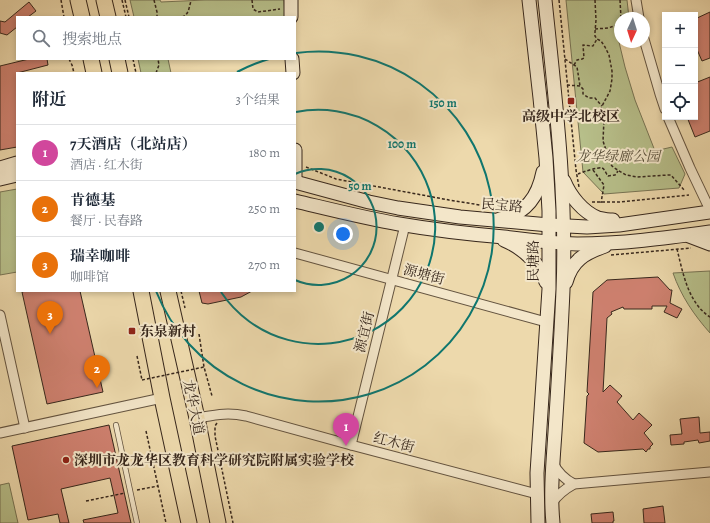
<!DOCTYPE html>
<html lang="zh">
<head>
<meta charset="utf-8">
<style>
	:root { --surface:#fff; --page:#f6f6f7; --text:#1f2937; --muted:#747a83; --line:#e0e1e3; --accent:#111827 }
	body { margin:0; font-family:Alegreya,"Noto Serif SC",serif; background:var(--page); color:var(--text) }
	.controls { position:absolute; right:12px; top:12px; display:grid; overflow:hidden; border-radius:0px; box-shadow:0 2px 6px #0003 }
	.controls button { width:36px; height:36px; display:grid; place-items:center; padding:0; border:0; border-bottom:1px solid var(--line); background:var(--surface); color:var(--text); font:20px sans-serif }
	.compass { position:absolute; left:614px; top:12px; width:36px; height:36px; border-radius:50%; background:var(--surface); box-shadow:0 2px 6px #0003; rotate:184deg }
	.you { position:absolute; left:343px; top:234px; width:14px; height:14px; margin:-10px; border:3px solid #fff; border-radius:50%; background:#1a73e8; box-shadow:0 0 0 6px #1a73e833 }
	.badge { display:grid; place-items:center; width:26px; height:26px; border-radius:50%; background:var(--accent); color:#fff; font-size:13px; font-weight:700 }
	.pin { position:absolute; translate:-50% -33px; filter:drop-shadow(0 1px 2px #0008) }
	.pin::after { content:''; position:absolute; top:21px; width:14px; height:12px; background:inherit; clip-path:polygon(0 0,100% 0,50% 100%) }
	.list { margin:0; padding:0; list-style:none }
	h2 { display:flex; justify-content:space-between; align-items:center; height:52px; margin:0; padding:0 16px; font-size:17px }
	h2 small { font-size:13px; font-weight:400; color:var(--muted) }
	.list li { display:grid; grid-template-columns:26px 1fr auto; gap:12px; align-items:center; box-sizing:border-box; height:56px; padding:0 16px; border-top:1px solid var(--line) }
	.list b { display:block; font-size:15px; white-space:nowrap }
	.list p { margin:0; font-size:13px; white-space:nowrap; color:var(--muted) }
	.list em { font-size:13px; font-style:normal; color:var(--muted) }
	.icon { flex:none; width:22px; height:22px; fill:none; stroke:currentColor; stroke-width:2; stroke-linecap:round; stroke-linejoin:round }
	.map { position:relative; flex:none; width:710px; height:523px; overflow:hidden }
	.search { position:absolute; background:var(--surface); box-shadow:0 2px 6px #0003; left:16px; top:16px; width:280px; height:44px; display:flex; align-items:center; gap:10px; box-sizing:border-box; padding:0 14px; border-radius:0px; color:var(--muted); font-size:15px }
	.panel { position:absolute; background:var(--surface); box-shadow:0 2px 6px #0003; left:16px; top:72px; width:280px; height:220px; border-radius:0px }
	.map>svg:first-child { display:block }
	.green { fill:#b7bf8a; stroke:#777353 }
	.building { fill:#cf8170; stroke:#37271c }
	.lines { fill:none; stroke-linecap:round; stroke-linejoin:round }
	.lane-casing { stroke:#645440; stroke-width:6 }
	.street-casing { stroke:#645440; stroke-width:11 }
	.secondary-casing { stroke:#37271c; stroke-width:15 }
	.primary-casing { stroke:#37271c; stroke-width:17 }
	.path { stroke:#37271c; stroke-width:1.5; stroke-dasharray:3 2; stroke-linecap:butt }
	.lane { stroke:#f3e6c9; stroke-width:4.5 }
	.street { stroke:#f3e6c9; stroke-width:9 }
	.secondary { stroke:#f3e6c9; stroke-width:13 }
	.primary { stroke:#edd9ac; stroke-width:15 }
	.path-bridge { stroke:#37271c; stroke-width:1.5; stroke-dasharray:3 2; stroke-linecap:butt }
	.ring { fill:none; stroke:#0f766e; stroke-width:2 }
	.poi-dot { fill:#8f2418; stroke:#f3e6c9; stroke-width:1.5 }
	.labels { text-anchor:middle; stroke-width:4; stroke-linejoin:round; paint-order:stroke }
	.poi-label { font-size:14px; font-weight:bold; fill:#37271c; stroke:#f3e6c9; text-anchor:start }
	.park-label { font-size:14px; font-style:italic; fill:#574d38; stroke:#f3e6c9 }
	.street-label { font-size:14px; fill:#37271c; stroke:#f3e6c9 }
	.centre { fill:#0f766e; stroke:#f3e6c9; stroke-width:2 }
	.ring-label { font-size:12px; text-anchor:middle; font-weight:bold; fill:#0f766e; stroke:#f3e6c9; stroke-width:4; stroke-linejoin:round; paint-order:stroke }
</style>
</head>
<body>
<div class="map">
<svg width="710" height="523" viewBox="0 0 710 523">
	<rect width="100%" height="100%" fill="#edd9ac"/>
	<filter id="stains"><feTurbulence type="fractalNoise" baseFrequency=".005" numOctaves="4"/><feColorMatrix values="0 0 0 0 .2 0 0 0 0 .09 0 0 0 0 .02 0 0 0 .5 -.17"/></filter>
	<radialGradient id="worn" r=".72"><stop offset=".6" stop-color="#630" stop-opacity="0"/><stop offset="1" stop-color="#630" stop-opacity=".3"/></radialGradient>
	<g class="green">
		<path d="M130,0H160L161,2L205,0H284L285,17H134Z"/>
		<path d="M566,0H627L629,18H620V38H618L625,67L635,100L655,151L672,147L685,174L679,188L604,194L583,172Z"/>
		<path d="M138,59H168L171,73H141Z"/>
		<path d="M17,189V272L0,275V192Z"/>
		<path d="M710,271V333C694,315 681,296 673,273Z"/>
		<path d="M9,483L18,523H0V485Z"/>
	</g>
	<g class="building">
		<path d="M29,2L36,11L28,17H17V27L7,35L0,33V21L5,22Z"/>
		<path d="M710,12V58L702,61L695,45V19Z"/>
		<path d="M29,59H47L48,65L17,73V147L0,150V66Z"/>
		<path d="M710,77V131L695,137L687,117H695V83Z"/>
		<path d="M658,277L670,290H672L670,303L682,309L677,318L664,312L667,306H652V309H624L623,307L611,312L612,314L607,318L603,392L610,385L622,396L617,402L633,420L639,413L652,425L644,433L653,444L650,447V449H648L646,452L643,449L598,452L584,443L587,396L589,394L587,392L593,292L607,280Z"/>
		<path d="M26,291H80L103,392L47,404L22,292Z"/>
		<path d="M199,291H252L241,297L208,304L202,303Z"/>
		<path d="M699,417L700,433L710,432V441L699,443L698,440L684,442V444L671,445L670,435L682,434L680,419Z"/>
		<path d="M109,425L131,523H84L83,520L118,513L110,478L61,489L69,523H60L58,514L28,520L12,446Z"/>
		<path d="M663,506L665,523H644L643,509Z"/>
		<path d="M613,512L614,521H613V523H592L591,514Z"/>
	</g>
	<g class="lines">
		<defs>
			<path id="lane" d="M116,425L137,523"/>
			<g id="street">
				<path d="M636,0L639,18"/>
				<path d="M644,39L660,94L665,109"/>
				<path d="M668,117L690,168L710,210"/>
				<path d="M295,253L546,322"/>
				<path d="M0,315L25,428"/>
				<path d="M197,418C215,415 227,412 246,416L351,445L537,494"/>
				<path d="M0,433L162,398"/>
				<path d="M351,445L405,225"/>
				<path d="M553,463C558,473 564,479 574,484"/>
				<path d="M552,503C558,494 565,489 574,484L710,472"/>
			</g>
			<g id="secondary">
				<path d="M291,0V17"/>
				<path d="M529,0L540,98L546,158L549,211V289L537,473L538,523"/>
				<path d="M545,0C555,96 567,193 563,290C561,337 558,385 555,432C553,462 550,493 553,523"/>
				<path d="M292,59L293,73"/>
				<path d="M295,150V182"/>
				<path d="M0,168L17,163"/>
				<path d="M0,179L17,175"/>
				<path d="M564,181C570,196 583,212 598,218C603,219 608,220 613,220"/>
				<path d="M295,182L369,202L398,208L460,217L549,225L587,227L619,225L710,212"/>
				<path d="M295,201C329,209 364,218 399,224C434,230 469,234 504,237C528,240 553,243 577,244C621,244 666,238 710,232"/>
				<path d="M500,219C526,214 538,197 543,172"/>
				<path d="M689,236L710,244"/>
				<path d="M504,240C523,248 539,263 546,282"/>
				<path d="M566,282C572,260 585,253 605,246"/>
			</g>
			<g id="primary">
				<path d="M78,0L82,17"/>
				<path d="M104,0L108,17"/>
				<path d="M91,59L94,73"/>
				<path d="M117,59L120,73"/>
				<path d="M141,291L162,398L189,523"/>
				<path d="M168,291L197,418L218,523"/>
			</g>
		</defs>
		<use href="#lane" class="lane-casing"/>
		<use href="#street" class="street-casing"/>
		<use href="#secondary" class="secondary-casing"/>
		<use href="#primary" class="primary-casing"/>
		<g class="path">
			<path d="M61,0L64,17"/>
			<path d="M122,0L126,17"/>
			<path d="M125,0L129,17"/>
			<path d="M154,0L157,12V17"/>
			<path d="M252,0L253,9L258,12L280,9"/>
			<path d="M559,0L576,170L579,187"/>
			<path d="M595,0L596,20L595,32V36L597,39L601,41L605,47L609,55L612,71V79L610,91L601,108L604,119L603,141L606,150V156L612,166L616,169L626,175L637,177L668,175H671L685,191"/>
			<path d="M620,0L621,18"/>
			<path d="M182,17C189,15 189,7 191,1"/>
			<path d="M645,24L647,32"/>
			<path d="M595,29L608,28L620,24"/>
			<path d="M69,59L72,65L74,73"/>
			<path d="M133,59L136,73"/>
			<path d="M565,59L577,67L580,86"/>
			<path d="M574,65L577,60L582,59L584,58L583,45L593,46L597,39"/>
			<path d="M156,73L159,65L158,59"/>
			<path d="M567,85L580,86L583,89V94L589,98H595L602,106"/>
			<path d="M306,167L336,179L449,200L480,205L496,207L505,206"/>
			<path d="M593,170L604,185L601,203"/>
			<path d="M578,174C583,172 597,167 602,168C605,169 606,174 608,176L615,175L618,171"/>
			<path d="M592,202H619L689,195"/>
			<path d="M677,249C683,273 688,303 710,317"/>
			<path d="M611,255L691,248"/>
			<path d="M181,291L185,308"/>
			<path d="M199,334L204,367L212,396"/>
			<path d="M137,356L142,380"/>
			<path d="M217,423L215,426V436L233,523"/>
			<path d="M146,431L166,523"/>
			<path d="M137,490L158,486"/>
			<path d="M86,501L125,493"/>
		</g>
		<use href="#lane" class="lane"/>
		<use href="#street" class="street"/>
		<use href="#secondary" class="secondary"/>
		<use href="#primary" class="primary"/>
		<path class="path-bridge" d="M142,380L204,367"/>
	</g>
	<g class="ring">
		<path d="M295 174A58 58 0 1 1 295 280"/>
		<path d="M296 112A117 117 0 1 1 221 292"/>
		<path d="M237 72A175 175 0 0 1 269 59M296 53A175 175 0 1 1 156 291"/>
	</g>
	<g class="poi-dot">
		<rect x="567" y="97" width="8" height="8" rx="2"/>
		<rect x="128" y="327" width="8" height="8" rx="2"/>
		<circle cx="66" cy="460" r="4"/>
	</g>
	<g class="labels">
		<g class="poi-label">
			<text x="571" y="121" text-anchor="middle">高级中学北校区</text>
			<text x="140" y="336">东泉新村</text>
			<text x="74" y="465">深圳市龙龙华区教育科学研究院附属实验学校</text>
		</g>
		<g class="park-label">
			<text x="618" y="161">龙华绿廊公园</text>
		</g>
		<g class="street-label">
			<text transform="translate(502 205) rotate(5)" y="5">民宝路</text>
			<text transform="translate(533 261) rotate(-90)" y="5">民塘路</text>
			<text transform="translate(424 274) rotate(15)" y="5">源塘街</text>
			<text transform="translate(364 332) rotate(-76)" y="5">源宜街</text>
			<text transform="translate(194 407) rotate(78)" y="5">龙华大道</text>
			<text transform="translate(394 442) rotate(15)" y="5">红木街</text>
		</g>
	</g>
	<circle cx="319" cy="227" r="6" class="centre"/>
	<g class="ring-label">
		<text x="443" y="107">150 m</text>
		<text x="402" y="148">100 m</text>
		<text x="360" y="190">50 m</text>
	</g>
	<rect width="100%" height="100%" filter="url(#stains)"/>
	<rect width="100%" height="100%" fill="url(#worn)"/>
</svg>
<div class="controls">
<button>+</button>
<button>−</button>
<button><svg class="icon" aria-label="locate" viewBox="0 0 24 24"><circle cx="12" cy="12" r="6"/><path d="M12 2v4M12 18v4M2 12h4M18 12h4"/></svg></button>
</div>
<svg class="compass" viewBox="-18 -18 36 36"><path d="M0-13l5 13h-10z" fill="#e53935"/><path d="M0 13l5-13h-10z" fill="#747a83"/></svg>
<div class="you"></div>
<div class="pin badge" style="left:346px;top:446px;background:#d1479c">1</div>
<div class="pin badge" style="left:97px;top:388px;background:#e8710a">2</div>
<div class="pin badge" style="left:50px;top:334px;background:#e8710a">3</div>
<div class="search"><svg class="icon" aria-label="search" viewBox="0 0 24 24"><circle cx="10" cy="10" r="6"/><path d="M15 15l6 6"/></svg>搜索地点</div>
<section class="panel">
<h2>附近<small>3个结果</small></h2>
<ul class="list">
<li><span class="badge" style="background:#d1479c">1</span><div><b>7天酒店（北站店）</b><p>酒店 · 红木街</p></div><em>180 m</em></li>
<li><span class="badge" style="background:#e8710a">2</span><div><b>肯德基</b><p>餐厅 · 民春路</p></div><em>250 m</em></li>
<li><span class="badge" style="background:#e8710a">3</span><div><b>瑞幸咖啡</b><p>咖啡馆</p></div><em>270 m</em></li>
</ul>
</section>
</div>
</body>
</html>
